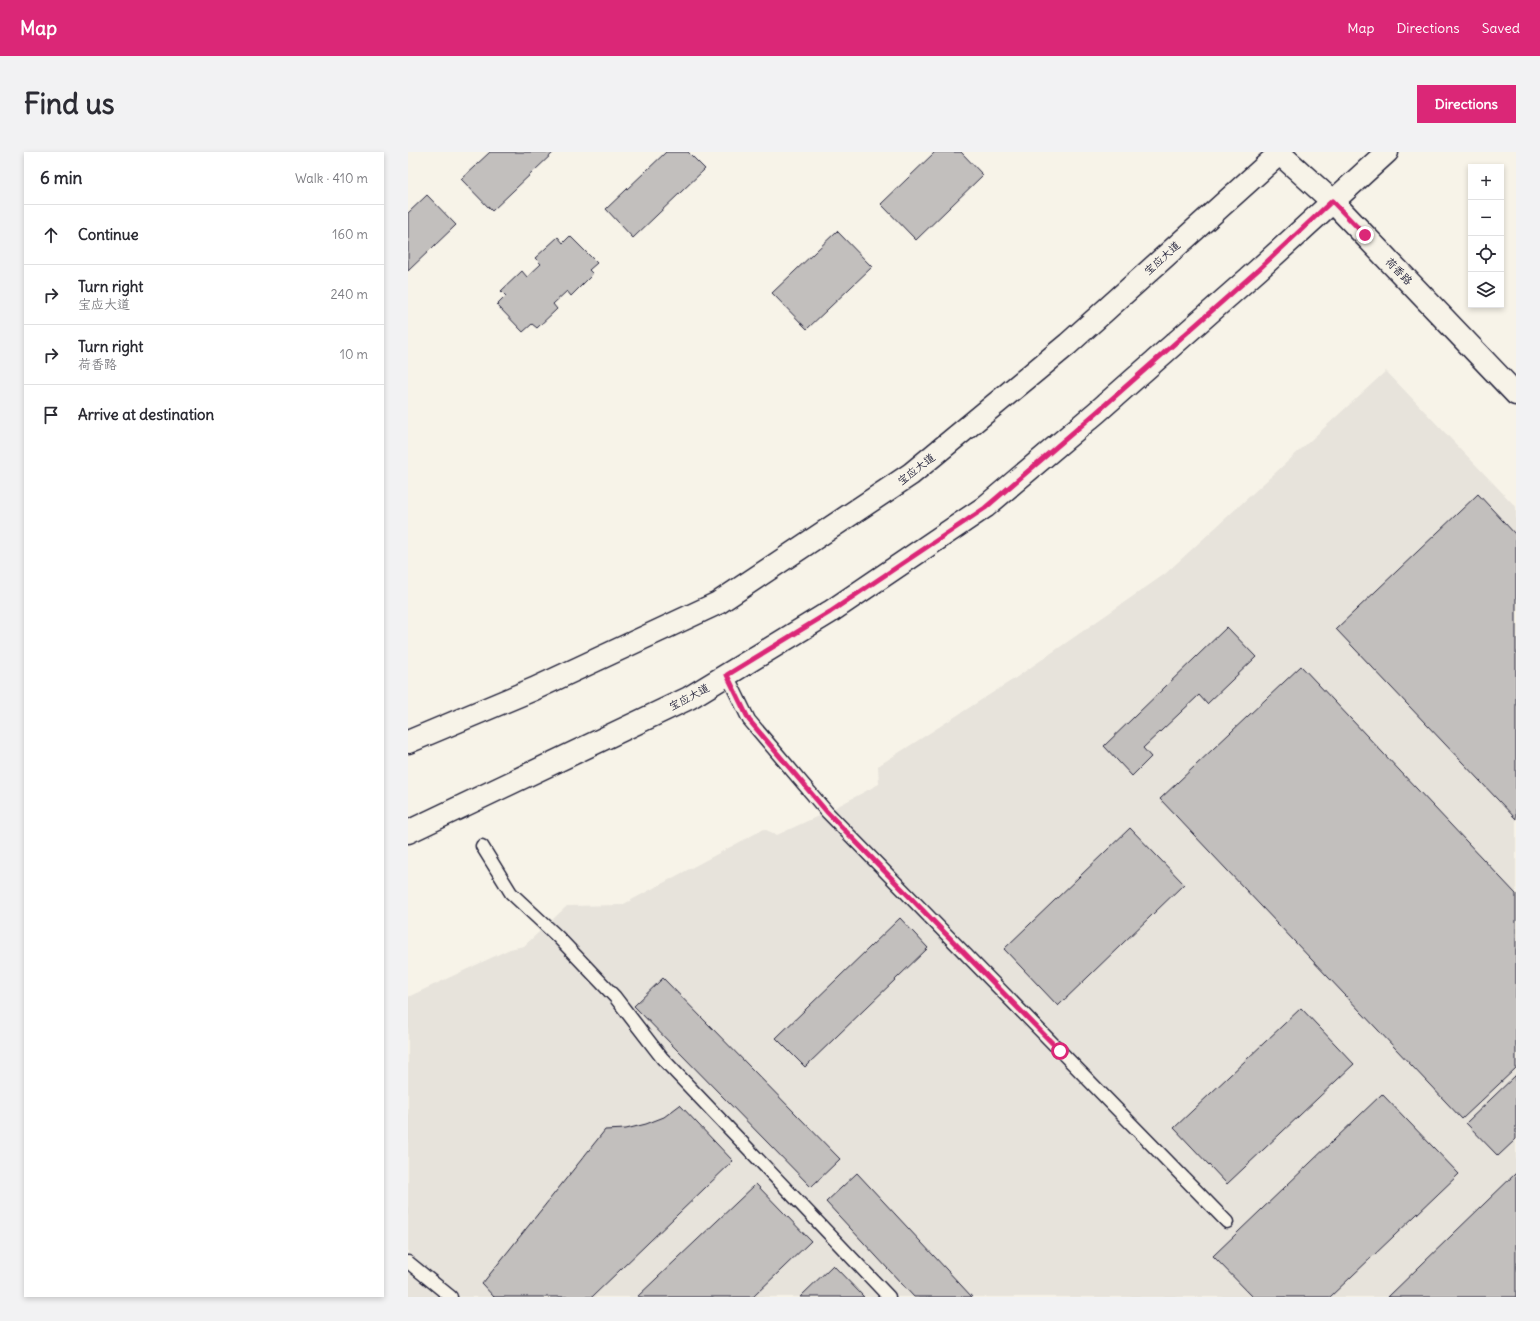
<!DOCTYPE html>
<html lang="en">
<head>
<meta charset="utf-8">
<style>
	:root { --surface:#fff; --page:#f2f2f3; --text:#2b2b33; --muted:#7c7c81; --line:#e1e1e2; --accent:#db2777 }
	body { margin:0; font-family:Delius,"LXGW WenKai TC",sans-serif; background:var(--page); color:var(--text) }
	.controls { position:absolute; right:12px; top:12px; display:grid; overflow:hidden; border-radius:0px; box-shadow:0 2px 6px #0003 }
	.controls button { width:36px; height:36px; display:grid; place-items:center; padding:0; border:0; border-bottom:1px solid var(--line); background:var(--surface); color:var(--text); font:20px sans-serif }
	.stop { position:absolute; width:12px; height:12px; margin:-9px; border:3px solid #db2777; border-radius:50%; background:#fff }
	.stop.end { background:#db2777; border-color:#fff; box-shadow:0 1px 4px #0008 }
	.list { margin:0; padding:0; list-style:none }
	h2 { display:flex; justify-content:space-between; align-items:center; height:52px; margin:0; padding:0 16px; font-size:17px }
	h2 small { font-size:13px; font-weight:400; color:var(--muted) }
	.list li { display:grid; grid-template-columns:26px 1fr auto; gap:12px; align-items:center; box-sizing:border-box; height:60px; padding:0 16px; border-top:1px solid var(--line) }
	.list b { display:block; font-size:15px; white-space:nowrap }
	.list p { margin:0; font-size:13px; white-space:nowrap; color:var(--muted) }
	.list em { font-size:13px; font-style:normal; color:var(--muted) }
	.icon { flex:none; width:22px; height:22px; fill:none; stroke:currentColor; stroke-width:2; stroke-linecap:round; stroke-linejoin:round }
	.map { position:relative; flex:none; width:1108px; height:1145px; overflow:hidden; border-radius:0px }
	header { display:flex; align-items:center; gap:24px; box-sizing:border-box; height:56px; padding:0 20px; background:var(--accent); color:#fff }
	header strong { font-size:19px }
	nav { display:flex; gap:22px; margin-inline-start:auto; font-size:14px }
	.intro { display:flex; align-items:center; justify-content:space-between; box-sizing:border-box; height:96px; padding:0 24px }
	h1 { margin:0; font-size:28px }
	.button { padding:10px 18px; border-radius:0px; background:var(--accent); color:#fff; font-size:14px; font-weight:700 }
	main { display:flex; gap:24px; padding:0 24px }
	aside { flex:1; background:var(--surface); border-radius:0px; box-shadow:0 2px 6px #0003 }
	.map>svg:first-child { display:block }
	.built { fill:#e7e3db }
	.building { fill:#c2bfbd; stroke:#22223b }
	.lines { fill:none; stroke-linecap:round; stroke-linejoin:round }
	.service-casing { stroke:#22223b; stroke-width:15 }
	.tertiary-casing { stroke:#22223b; stroke-width:25 }
	.primary-casing { stroke:#22223b; stroke-width:25 }
	.service { stroke:#f7f3e8; stroke-width:12 }
	.tertiary { stroke:#f7f3e8; stroke-width:22 }
	.primary { stroke:#f7f3e8; stroke-width:22 }
	.route { stroke:#db2777; stroke-width:5 }
	.labels { text-anchor:middle; stroke-width:3; stroke-linejoin:round; paint-order:stroke }
	.street-label { font-size:11px; fill:#22223b; stroke:#f7f3e8 }
</style>
</head>
<body>
<header>
<strong>Map</strong>
<nav><a>Map</a><a>Directions</a><a>Saved</a></nav>
</header>
<div class="intro"><h1>Find us</h1><a class="button">Directions</a></div>
<main>
<aside>
<h2>6 min<small>Walk · 410 m</small></h2>
<ul class="list">
<li><svg class="icon" aria-label="ahead" viewBox="0 0 24 24"><path d="M12 20V5M6 11l6-6 6 6"/></svg><div><b>Continue</b></div><em>160 m</em></li>
<li><svg class="icon" aria-label="right" viewBox="0 0 24 24"><path d="M7 20v-9h11M14 6l5 5-5 5"/></svg><div><b>Turn right</b><p>宝应大道</p></div><em>240 m</em></li>
<li><svg class="icon" aria-label="right" viewBox="0 0 24 24"><path d="M7 20v-9h11M14 6l5 5-5 5"/></svg><div><b>Turn right</b><p>荷香路</p></div><em>10 m</em></li>
<li><svg class="icon" aria-label="arrive" viewBox="0 0 24 24"><path d="M6 21V4h12l-3 4 3 4H6"/></svg><div><b>Arrive at destination</b></div></li>
</ul>
</aside>
<div class="map">
<svg width="1108" height="1145" viewBox="0 0 1108 1145">
	<rect width="100%" height="100%" fill="#f7f3e8"/>
	<filter id="ink" filterUnits="userSpaceOnUse"><feTurbulence type="fractalNoise" baseFrequency=".025" numOctaves="2"/><feDisplacementMap in="SourceGraphic" scale="8" xChannelSelector="R" yChannelSelector="G"/><feConvolveMatrix kernelMatrix="1 2 1 2 8 2 1 2 1" color-interpolation-filters="sRGB"/></filter>
	<g filter="url(#ink)">
		<path class="built" d="M978,219L1108,355V1145H0V845L102,797L116,794L159,754L214,753L356,677L369,683L419,660L471,632L470,614L606,527L757,422Z"/>
		<g class="building">
			<path d="M82,0H146L84,59L53,27Z"/>
			<path d="M258,0H280L297,17L225,86L198,57Z"/>
			<path d="M527,0H553L575,23L508,88L473,52Z"/>
			<path d="M19,43L48,73L0,119V61Z"/>
			<path d="M429,79L464,115L399,177L364,141Z"/>
			<path d="M162,84L189,111L181,118L185,122L163,144L159,139L145,152L149,157L129,176L124,172L115,180L89,153L98,144L93,139L114,119L119,125L133,112L127,106L150,85L155,91Z"/>
			<path d="M1070,342L1108,383V667L928,477Z"/>
			<path d="M819,475L848,505L799,552L791,543L735,596L743,605L724,624L696,594Z"/>
			<path d="M893,514L1108,742V916L1054,967L752,647Z"/>
			<path d="M722,676L776,732L650,854L596,797Z"/>
			<path d="M492,766L520,796L397,915L368,886Z"/>
			<path d="M255,826L432,1007L403,1035L226,854Z"/>
			<path d="M893,856L946,912L819,1032L766,976Z"/>
			<path d="M1108,923V987L1090,1004L1058,971Z"/>
			<path d="M974,942L1051,1022L922,1145H845L805,1104Z"/>
			<path d="M272,953L325,1009L184,1145H86L74,1132L197,978L218,977L238,972L256,965Z"/>
			<path d="M449,1021L564,1145H506L418,1050Z"/>
			<path d="M1108,1021V1145H980Z"/>
			<path d="M348,1032L403,1089L345,1145H229Z"/>
			<path d="M425,1113L456,1145H392Z"/>
		</g>
		<g class="lines">
			<defs>
				<g id="service">
					<path d="M319,523L341,568L419,660L819,1070"/>
					<path d="M74,694L103,741L150,785L207,845L254,906L481,1145"/>
					<path d="M0,1110L43,1145"/>
				</g>
				<path id="tertiary" d="M870,0L924,49L1108,242"/>
				<g id="primary">
					<path d="M0,590L126,537L310,451L503,322L660,192L873,0"/>
					<path d="M0,680L281,546L422,460L577,355L689,260L850,118L979,0"/>
				</g>
			</defs>
			<use href="#service" class="service-casing"/>
			<use href="#tertiary" class="tertiary-casing"/>
			<use href="#primary" class="primary-casing"/>
			<use href="#service" class="service"/>
			<use href="#tertiary" class="tertiary"/>
			<use href="#primary" class="primary"/>
		</g>
	</g>
	<g class="lines" filter="url(#ink)">
		<path class="route" d="M652,899L419,660L341,568L319,523L422,460L577,356L689,260L850,118L924,49L957,83"/>
	</g>
	<g class="labels">
		<g class="street-label">
			<text transform="translate(754 106) rotate(-42)" y="4">宝应大道</text>
			<text transform="translate(991 119) rotate(46)" y="4">荷香路</text>
			<text transform="translate(508 317) rotate(-38)" y="4">宝应大道</text>
			<text transform="translate(281 545) rotate(-28)" y="4">宝应大道</text>
		</g>
	</g>
</svg>
<div class="controls">
<button>+</button>
<button>−</button>
<button><svg class="icon" aria-label="locate" viewBox="0 0 24 24"><circle cx="12" cy="12" r="6"/><path d="M12 2v4M12 18v4M2 12h4M18 12h4"/></svg></button>
<button><svg class="icon" aria-label="layers" viewBox="0 0 24 24"><path d="M12 4l9 5-9 5-9-5zM3 14l9 5 9-5"/></svg></button>
</div>
<div class="stop" style="left:652px;top:899px"></div>
<div class="stop end" style="left:957px;top:83px"></div>
</div>
</main>
</body>
</html>
